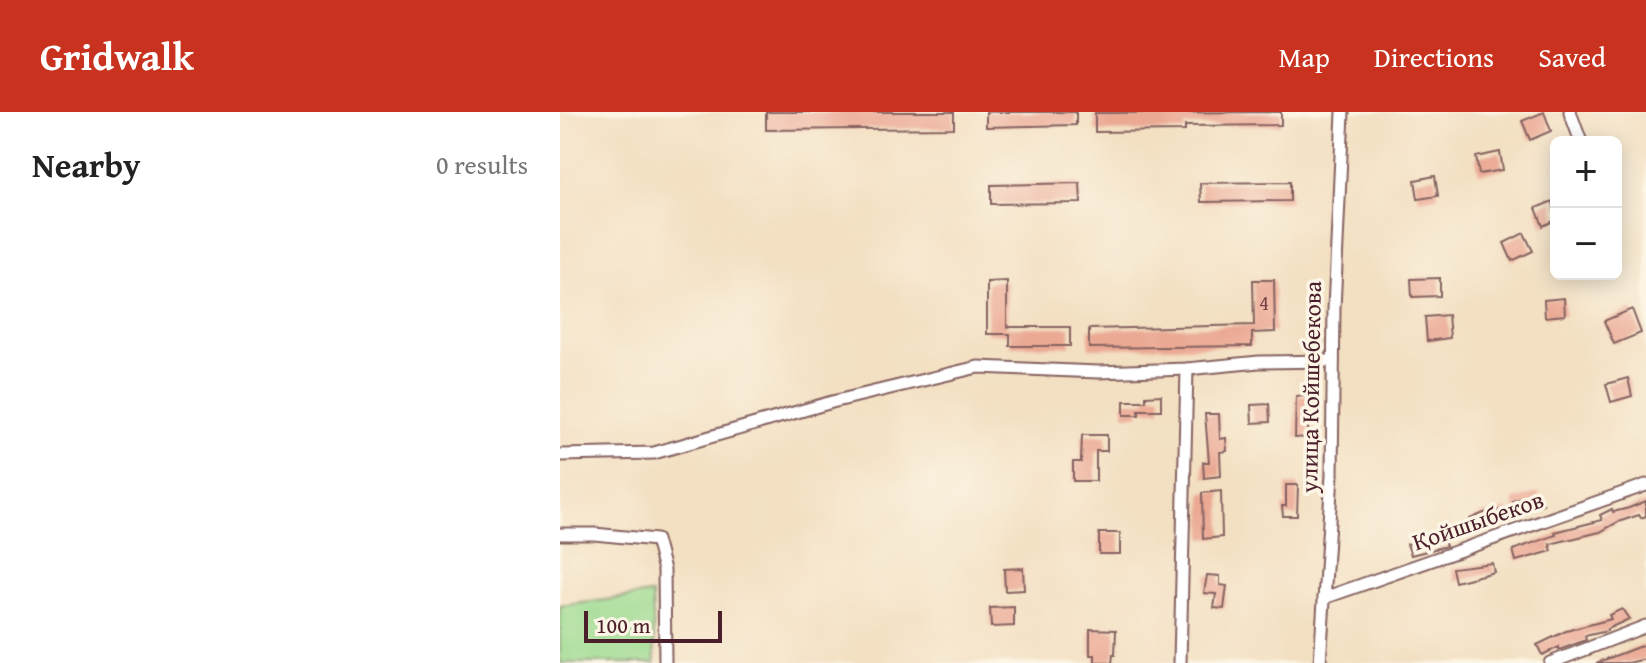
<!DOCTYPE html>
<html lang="en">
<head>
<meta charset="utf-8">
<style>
	:root { --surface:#fff; --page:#f6f6f6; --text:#222; --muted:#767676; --line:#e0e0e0; --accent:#c8321e }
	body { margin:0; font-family:"Gentium Book Plus",serif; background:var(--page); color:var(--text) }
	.controls { position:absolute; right:24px; top:24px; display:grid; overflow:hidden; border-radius:12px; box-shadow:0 4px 20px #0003 }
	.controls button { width:72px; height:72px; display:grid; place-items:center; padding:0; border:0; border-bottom:2px solid var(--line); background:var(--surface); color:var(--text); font:40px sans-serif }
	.scale { position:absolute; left:24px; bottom:20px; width:138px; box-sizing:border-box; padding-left:8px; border:4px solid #4a1f2b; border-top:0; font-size:22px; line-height:28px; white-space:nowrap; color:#4a1f2b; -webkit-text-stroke:6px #fcf5e5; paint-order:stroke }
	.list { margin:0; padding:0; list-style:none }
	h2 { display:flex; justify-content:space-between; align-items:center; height:104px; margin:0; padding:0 32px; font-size:34px }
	h2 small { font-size:26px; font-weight:400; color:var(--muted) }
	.map { position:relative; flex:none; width:1086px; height:551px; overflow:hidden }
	header { display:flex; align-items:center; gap:48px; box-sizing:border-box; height:112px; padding:0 40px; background:var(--accent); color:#fff }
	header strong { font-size:38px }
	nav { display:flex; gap:44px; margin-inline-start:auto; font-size:28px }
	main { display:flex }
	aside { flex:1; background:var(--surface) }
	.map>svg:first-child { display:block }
	.green { fill:#9bda8f; stroke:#727c5d; stroke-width:2 }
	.building { fill:#eba994 }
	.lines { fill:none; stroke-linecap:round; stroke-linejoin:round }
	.minor-casing { stroke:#856260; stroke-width:15 }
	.minor { stroke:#fff; stroke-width:11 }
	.labels { text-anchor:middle; stroke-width:7; stroke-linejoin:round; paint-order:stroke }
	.number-label { font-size:20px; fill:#724245 }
	.street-label { font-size:24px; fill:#4a1f2b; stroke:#fcf5e5 }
</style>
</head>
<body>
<header>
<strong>Gridwalk</strong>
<nav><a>Map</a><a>Directions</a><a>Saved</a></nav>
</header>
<main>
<aside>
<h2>Nearby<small>0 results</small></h2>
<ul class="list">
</ul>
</aside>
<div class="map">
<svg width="1086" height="551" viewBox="0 0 1086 551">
	<rect width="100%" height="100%" fill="#fcf5e5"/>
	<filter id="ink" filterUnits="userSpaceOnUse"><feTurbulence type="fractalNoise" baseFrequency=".0125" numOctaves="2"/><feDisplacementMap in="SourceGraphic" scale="16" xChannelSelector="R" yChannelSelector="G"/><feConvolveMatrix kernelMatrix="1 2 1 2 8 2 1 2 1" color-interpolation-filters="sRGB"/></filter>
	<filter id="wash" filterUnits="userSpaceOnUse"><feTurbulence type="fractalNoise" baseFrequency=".006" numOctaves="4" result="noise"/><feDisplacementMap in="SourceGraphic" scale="32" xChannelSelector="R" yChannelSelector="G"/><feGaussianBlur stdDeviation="1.8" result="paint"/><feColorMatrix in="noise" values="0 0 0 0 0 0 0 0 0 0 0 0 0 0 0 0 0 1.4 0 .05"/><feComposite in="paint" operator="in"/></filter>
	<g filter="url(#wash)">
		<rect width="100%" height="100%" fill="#f3dfc1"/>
		<path class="green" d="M92,482L95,551H0V494Z"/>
		<g id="blocks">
			<g class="building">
				<path d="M206,0H394V16L206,18Z"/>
				<path d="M426,0H516V13L426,15Z"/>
				<path d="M721,0V13L625,14V19L535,20V1Z"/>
				<path d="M984,0L991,19L970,28L962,9Z"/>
				<path d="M940,40L943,58L919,62L916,45Z"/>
				<path d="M875,64L878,84L858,87L855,68Z"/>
				<path d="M730,70V89L641,90L640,71Z"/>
				<path d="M520,71L521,91L431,92V73Z"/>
				<path d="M993,89L996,108L983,114L976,96Z"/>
				<path d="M964,121L973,139L952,149L944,131Z"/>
				<path d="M880,166V184L852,185L851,167Z"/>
				<path d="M693,168H714L715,220L692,221V234L529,236V217L694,213Z"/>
				<path d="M447,169V215H510V234H450V222H427V170Z"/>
				<path d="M1004,186L1005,203L985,205L984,188Z"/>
				<path d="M1072,197L1081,221L1054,232L1044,209Z"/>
				<path d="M888,203L890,226L867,229L865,205Z"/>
				<path d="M1068,266L1072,284L1051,290L1046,272Z"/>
				<path d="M601,283V298H579V303H564V289H586V284Z"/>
				<path d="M749,283V299H746L749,325L735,326L736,284Z"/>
				<path d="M709,292L710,310L692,311L691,293Z"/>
				<path d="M645,302H659L660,327L666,326L667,339L660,340L661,364L644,366L643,350H649Z"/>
				<path d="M522,323H547V339H536V369H513V350H521Z"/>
				<path d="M726,373H738L737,404H723L722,394H726Z"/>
				<path d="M661,379L662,425L643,427L642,381Z"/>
				<path d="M978,380L983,392L956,401L953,389Z"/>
				<path d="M1086,389V404L1081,406L1079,403L1058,410L1040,420L990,432L992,439L956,449L953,438L996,423L995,420L1042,408L1040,403L1052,397L1053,400L1069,396Z"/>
				<path d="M948,397L950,406L928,411L916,419L910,407L924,401Z"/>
				<rect x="539" y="421" width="21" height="21"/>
				<path d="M882,424L886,434L851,443L847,432L859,428L861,432Z"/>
				<path d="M932,451L934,460L895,470L892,456Z"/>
				<path d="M463,456L464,478L445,479L444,457Z"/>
				<path d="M647,463L660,464V473L667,474L664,497L654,496L656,482L644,481Z"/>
				<path d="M454,495V514L431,515L430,496Z"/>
				<path d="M1062,497L1069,507L1047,517V519L1025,524L1026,528L999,538V535L982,543L977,533L1006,519L1051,507L1049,503Z"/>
				<path d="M530,517L556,518L555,543H553L552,551H535V543H530Z"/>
				<path d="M1086,532V547L1068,551H1036Z"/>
			</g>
		</g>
	</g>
	<g filter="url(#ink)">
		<use href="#blocks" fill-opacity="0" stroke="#856260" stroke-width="2"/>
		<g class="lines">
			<defs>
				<g id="minor">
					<path d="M1010,0L1021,30"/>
					<path d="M0,343L94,341L272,290L418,255L538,260L627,257L699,250L773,249"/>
					<path d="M0,422H34L96,428L104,458L105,551"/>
					<path d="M764,486L1086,373"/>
					<path d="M620,551L627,257"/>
					<path d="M760,551L772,363L774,197L783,0"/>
					<path d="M990,551L1086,514"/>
				</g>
			</defs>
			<use href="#minor" class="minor-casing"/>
			<use href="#minor" class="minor"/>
		</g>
	</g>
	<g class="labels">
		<g class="number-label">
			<text x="704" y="198">4</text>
		</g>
		<g class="street-label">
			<text transform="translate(751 275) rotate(-89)" y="8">улица Койшебекова</text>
			<text transform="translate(918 409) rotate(-19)" y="8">Қойшыбеков</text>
		</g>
	</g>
</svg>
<div class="controls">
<button>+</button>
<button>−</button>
</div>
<div class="scale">100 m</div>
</div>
</main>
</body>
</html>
